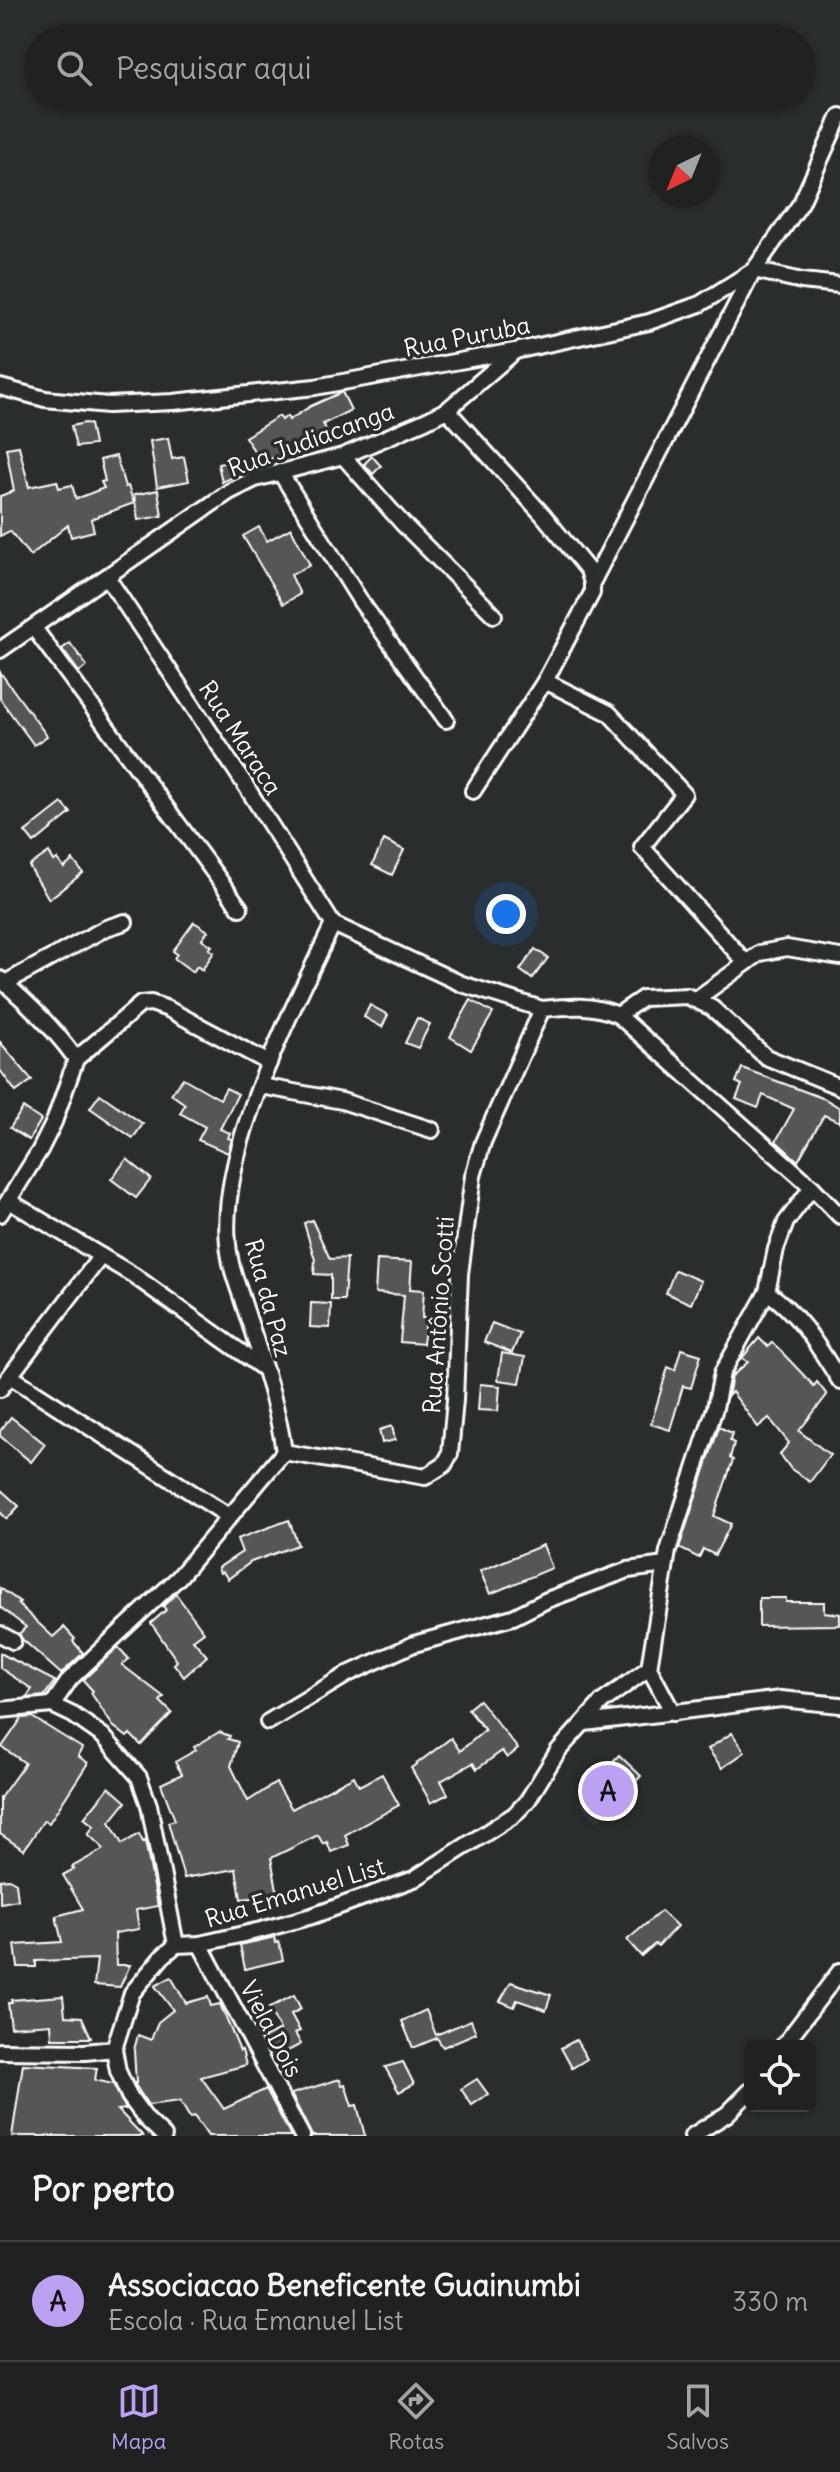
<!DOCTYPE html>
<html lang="pt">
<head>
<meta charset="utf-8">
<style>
	:root { --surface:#202222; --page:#282a2a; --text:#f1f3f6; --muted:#a2a4a5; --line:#3d3f40; --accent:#bca0f2 }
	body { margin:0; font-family:Delius,sans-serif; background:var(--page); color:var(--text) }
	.controls { position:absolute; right:24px; bottom:24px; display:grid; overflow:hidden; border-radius:12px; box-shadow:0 2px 6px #0004 }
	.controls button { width:72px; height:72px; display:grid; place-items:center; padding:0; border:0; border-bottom:2px solid var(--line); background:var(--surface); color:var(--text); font:40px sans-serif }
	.compass { position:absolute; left:648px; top:136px; width:72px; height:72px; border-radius:50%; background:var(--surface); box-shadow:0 2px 6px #0004; rotate:223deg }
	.you { position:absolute; left:506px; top:914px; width:28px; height:28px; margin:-20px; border:6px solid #fff; border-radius:50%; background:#1a73e8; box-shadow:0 0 0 12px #1a73e833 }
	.badge { display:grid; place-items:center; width:52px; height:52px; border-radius:50%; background:var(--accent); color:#111; font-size:26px; font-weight:700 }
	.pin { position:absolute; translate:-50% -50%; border:4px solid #fff; box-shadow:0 2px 8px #0006 }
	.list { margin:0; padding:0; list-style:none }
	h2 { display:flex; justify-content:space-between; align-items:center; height:104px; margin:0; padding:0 32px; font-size:34px }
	h2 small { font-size:26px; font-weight:400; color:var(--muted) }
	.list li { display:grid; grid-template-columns:52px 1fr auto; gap:24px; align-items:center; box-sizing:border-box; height:120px; padding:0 32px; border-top:2px solid var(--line) }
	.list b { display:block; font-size:30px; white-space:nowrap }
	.list p { margin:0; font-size:26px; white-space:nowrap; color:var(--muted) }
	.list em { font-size:26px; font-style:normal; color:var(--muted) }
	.icon { flex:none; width:44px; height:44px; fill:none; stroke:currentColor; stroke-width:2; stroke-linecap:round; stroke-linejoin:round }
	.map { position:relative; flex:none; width:840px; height:2136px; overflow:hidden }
	.search { position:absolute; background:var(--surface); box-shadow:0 2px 6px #0004; left:24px; right:24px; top:24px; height:88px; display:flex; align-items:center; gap:20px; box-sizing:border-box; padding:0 28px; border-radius:44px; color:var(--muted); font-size:30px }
	.sheet { height:224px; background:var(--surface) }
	nav { display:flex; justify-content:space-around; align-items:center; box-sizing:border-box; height:112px; border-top:2px solid var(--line); background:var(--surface); font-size:22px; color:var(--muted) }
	nav a { display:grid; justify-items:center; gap:4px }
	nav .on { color:var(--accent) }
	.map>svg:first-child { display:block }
	.built { fill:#373a3b }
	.building { fill:#555758; stroke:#fff; stroke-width:2 }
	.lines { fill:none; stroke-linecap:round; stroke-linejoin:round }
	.minor-casing { stroke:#fff; stroke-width:20 }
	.minor { stroke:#2a2d2e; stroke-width:14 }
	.labels { text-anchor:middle; stroke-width:7; stroke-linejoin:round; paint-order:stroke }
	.street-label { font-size:24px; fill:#fff; stroke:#2a2d2e }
</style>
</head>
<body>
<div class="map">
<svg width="840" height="2136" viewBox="0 0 840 2136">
	<rect width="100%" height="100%" fill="#2a2d2e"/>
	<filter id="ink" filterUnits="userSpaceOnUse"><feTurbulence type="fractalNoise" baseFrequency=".0125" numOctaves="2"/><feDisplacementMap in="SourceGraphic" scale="16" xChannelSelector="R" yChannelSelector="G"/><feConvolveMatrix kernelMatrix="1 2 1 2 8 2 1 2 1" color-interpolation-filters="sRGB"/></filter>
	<g filter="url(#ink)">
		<path class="built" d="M616,1759L638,1779L598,1822L579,1803Z"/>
		<g class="building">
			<path d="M342,392L351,410L323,424L329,435L306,449L302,446L294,452L292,449L262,463L245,437L279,416L282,420L287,416L289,420L311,406Z"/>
			<path d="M85,423L90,424L94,445L76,447L71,426Z"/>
			<path d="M168,438L172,459L184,457L189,481L157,487L150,441Z"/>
			<path d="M19,446L29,487L57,481L59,488L72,485L76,499L104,488L101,482L105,481L100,460L116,456L125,487L128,486L134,503L91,519L94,531L71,537L68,525L30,556L10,531L0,536V496L14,491L6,448Z"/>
			<path d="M372,456L381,466L373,474L364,464Z"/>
			<path d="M233,461L236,476L222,482L218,464Z"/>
			<path d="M158,490L162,516L138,520L134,495Z"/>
			<path d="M259,527L267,541L291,528L310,565L291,575L300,594L283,604L243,536Z"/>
			<path d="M70,643L87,666L79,672L62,649Z"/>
			<path d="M0,672L47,736L34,745L0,699Z"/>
			<path d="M62,803L71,813L34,843L25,832Z"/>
			<path d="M384,840L404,850L392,875L372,865Z"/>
			<path d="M49,852L54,861L57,859L64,868L73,860L83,873L49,899L29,866Z"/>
			<path d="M194,922L208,931L202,939L212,946L209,949L214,952L202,970L197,966L193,972L174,958L177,954L173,951Z"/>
			<path d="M535,949L548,958L532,979L520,970Z"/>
			<path d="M471,1000L493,1013L471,1050L450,1037Z"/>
			<path d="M370,1005L388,1015L382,1027L364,1017Z"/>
			<path d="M417,1018L430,1024L418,1048L405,1043Z"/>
			<path d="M0,1042L32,1080L16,1092L0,1070Z"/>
			<path d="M742,1068L825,1099L840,1108V1122L824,1115L798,1161L776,1141L794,1109L763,1095L758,1108L736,1099L742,1085L736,1082Z"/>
			<path d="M183,1078L220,1099L226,1088L238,1094L220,1129L230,1133L228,1138L232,1139L228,1153L198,1140L205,1127L180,1113L185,1104L171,1094Z"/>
			<path d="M100,1094L143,1124L133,1138L90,1108Z"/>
			<path d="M23,1108L41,1120L29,1140L10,1128Z"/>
			<path d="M127,1159L151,1179L136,1198L111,1179Z"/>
			<path d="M312,1220L330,1259L347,1258L344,1300H331V1275L314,1274L315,1260L304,1223Z"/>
			<path d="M377,1260L412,1262L410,1289L424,1290L422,1318H426L423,1344L400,1342L404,1295L375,1293Z"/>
			<path d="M675,1270L701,1281L691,1304L666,1293Z"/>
			<path d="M311,1303L331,1304L330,1328L310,1327Z"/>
			<path d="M492,1323L520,1334L512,1353L484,1342Z"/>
			<path d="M759,1338L768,1347L772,1342L814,1386L817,1382L827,1395L799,1431L830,1455L810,1482L791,1469L780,1454L789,1443L769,1418L758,1427L732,1392L728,1396L732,1376L748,1362L742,1358Z"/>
			<path d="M681,1349L701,1355L691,1388L683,1386L670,1430L651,1424L668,1367L675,1370Z"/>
			<path d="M502,1353L525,1357L520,1383L498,1380Z"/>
			<path d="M480,1384L500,1386L498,1411L478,1410Z"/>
			<path d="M11,1417L45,1444L31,1462L0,1436V1431Z"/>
			<path d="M392,1426L395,1440L382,1443L379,1430Z"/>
			<path d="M719,1427L732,1433L730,1441L734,1443L730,1458L733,1460L714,1516L731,1524L715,1555L703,1549L699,1558L679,1548Z"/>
			<path d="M0,1489L19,1506L7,1519L0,1512Z"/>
			<path d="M289,1520L298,1545L251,1562L228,1579L223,1572L220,1573L218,1568L242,1552L237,1539Z"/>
			<path d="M543,1545L552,1568L490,1594L480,1571Z"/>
			<path d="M0,1588L20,1602L18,1604L53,1637L64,1627L75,1639L73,1641L83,1653L61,1674L22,1639L19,1634L26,1627L0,1607Z"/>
			<path d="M176,1594L204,1632L193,1640L207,1656L184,1677L174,1664L177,1661L151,1623L166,1610L163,1606Z"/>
			<path d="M759,1598H786V1602H824V1612L840,1614V1625L759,1626Z"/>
			<path d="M118,1647L129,1659L122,1665L164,1697L160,1701L172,1713L141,1745L130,1734L127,1737L113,1726L91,1693L93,1691L83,1680Z"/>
			<path d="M0,1653L55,1681L44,1696L26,1698L32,1689L0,1668Z"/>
			<path d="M479,1700L518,1749L507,1758L502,1751L477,1769L473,1763L441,1781L448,1794L431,1803L411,1768L451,1738L460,1751L485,1730L468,1709Z"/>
			<path d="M32,1717L82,1748L78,1756L88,1763L49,1823L44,1820L24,1850L0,1834V1798L25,1763L2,1747L22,1718Z"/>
			<path d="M219,1732L230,1736L228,1739L238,1742L231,1766L248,1801L276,1783L292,1809L354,1776L359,1786L382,1774L399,1805L345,1835L349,1845L331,1852L327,1842L323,1844L318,1835L271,1858L278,1895L241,1899L236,1869L184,1878L168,1822L175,1820L161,1784L182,1774L175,1762L196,1750L194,1747Z"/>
			<path d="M732,1733L745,1752L722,1768L708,1749Z"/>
			<path d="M619,1755L641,1776L606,1813L584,1792Z"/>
			<path d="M109,1787L126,1802L110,1822L122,1844L139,1834L143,1842L145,1841L158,1906L136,1910L139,1929L115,1933L116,1965H130L120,1987L94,1985L97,1959L36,1961V1967H18L15,1945L62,1942L56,1916L83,1909L63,1875L74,1869L72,1867L104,1849L88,1834L94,1826L84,1818Z"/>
			<path d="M9,1879L16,1883L18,1900L0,1903V1880Z"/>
			<path d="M661,1911L677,1926L658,1946L655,1944L641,1956L627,1940Z"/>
			<path d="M275,1937L276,1943L279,1942L283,1960L245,1969L240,1945Z"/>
			<path d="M171,1977L186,2003L208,1997L211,2006L220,2004L240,2051L242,2050L246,2065L201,2077L224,2109L266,2089L291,2136H208L194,2116L190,2118L180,2101L148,2105L134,2083H136L134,2050L138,2035L151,2040L158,2022L173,2010L155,1986Z"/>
			<path d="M511,1982L551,1995L546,2010L517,2000L514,2007L500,2001Z"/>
			<path d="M294,1995L301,2009L291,2014L300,2031L295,2033L301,2044L275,2058L264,2038L280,2030L269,2008Z"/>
			<path d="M63,1996L65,2016L82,2017L91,2038H52L51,2024L11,2027L8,2003H12L11,2000Z"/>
			<path d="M426,2010L436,2035L471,2020L476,2033L443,2047L437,2038L413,2048L402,2021Z"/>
			<path d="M576,2040L587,2059L572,2068L561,2048Z"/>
			<path d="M403,2062L414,2084L399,2092L385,2067Z"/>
			<path d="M23,2064L97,2068L95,2080L113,2084L126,2109L118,2110L143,2136H12Z"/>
			<path d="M340,2079L342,2085L345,2084L352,2106L357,2105L365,2136H312L291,2094Z"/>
			<path d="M477,2079L488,2094L472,2105L461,2089Z"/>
		</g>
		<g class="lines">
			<defs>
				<g id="minor">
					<path d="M0,387L45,399L108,405L173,402L315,387L515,351L649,322L700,304L754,270L801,203L840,116"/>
					<path d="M447,410L543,515L588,570L592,583V593L545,681L473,791"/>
					<path d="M343,456L403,524L494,615"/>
					<path d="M280,472L361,602L446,720"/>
					<path d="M107,577L244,783L333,924"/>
					<path d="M592,583L754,270L802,281L840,285"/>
					<path d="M34,628L240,908"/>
					<path d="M0,650L229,492L255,479L343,456L425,421L447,410L513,353"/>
					<path d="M545,681L609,713L684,794L642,847L746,963"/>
					<path d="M0,979C29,1004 54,1028 76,1059"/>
					<path d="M5,983L106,928L125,922"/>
					<path d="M695,1000L760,953L787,948L840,957"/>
					<path d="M618,1015L643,998L687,996L712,1008L766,1057L840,1087"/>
					<path d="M261,1086L342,1101L432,1130"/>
					<path d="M812,1187L786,1222L776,1249L767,1292C800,1314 819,1348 840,1381"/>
					<path d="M9,1201L133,1275L263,1368"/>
					<path d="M0,1214L40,1150L54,1122L76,1059L141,1004L151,1003L168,1009L269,1063"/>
					<path d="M10,1376L230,1517"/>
					<path d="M0,1389L101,1256"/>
					<path d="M284,1452L425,1477L444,1465L450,1454L455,1400L460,1274L473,1176L483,1142L542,1009C570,1006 592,1004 618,1015L812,1187L840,1216"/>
					<path d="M284,1452C277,1400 258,1349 242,1299C238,1286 232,1272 230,1258C211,1161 292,1012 333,924L462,984L542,1009"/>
					<path d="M0,1634L13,1641"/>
					<path d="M649,1668L673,1713"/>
					<path d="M52,1705L70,1679L179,1577L284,1452"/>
					<path d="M0,1710L52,1705L73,1715L103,1736L139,1777L149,1805L176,1945"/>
					<path d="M268,1722L348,1674L414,1644L513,1617L547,1600L628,1570L665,1565"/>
					<path d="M585,1723L781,1699L840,1705"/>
					<path d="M200,1944L302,2136"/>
					<path d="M783,2046L840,1971"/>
					<path d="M0,2051L85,2052L114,2049"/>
					<path d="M164,2136L146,2119L129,2096L118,2071L114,2049L132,1993L162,1957L176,1945L200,1944L261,1930L312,1916L414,1879L514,1815L528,1800L558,1751L602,1702L649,1668L668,1551L715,1408L722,1373L767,1292"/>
					<path d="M692,2136L727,2114L750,2091"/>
				</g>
			</defs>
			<use href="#minor" class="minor-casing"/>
			<use href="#minor" class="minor"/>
		</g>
	</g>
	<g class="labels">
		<g class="street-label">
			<text transform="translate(467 337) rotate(-11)" y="8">Rua Puruba</text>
			<text transform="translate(311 440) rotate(-20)" y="8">Rua Judiacanga</text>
			<text transform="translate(240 738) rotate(57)" y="8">Rua Maraca</text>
			<text transform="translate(268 1298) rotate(75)" y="8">Rua da Paz</text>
			<text transform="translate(439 1315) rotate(-86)" y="8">Rua Antônio Scotti</text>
			<text transform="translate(295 1893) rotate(-17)" y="8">Rua Emanuel List</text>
			<text transform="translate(271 2029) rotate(62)" y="8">Viela Dois</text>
		</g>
	</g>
</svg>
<div class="controls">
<button><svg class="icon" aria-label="locate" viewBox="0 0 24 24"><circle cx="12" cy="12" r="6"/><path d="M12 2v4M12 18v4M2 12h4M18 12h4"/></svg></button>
</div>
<svg class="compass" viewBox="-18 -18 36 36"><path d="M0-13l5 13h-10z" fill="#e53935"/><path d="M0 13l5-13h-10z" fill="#a2a4a5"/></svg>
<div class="you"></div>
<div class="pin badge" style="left:608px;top:1791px">A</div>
<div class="search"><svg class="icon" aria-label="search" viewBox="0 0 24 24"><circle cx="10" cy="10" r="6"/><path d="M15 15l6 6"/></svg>Pesquisar aqui</div>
</div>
<section class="sheet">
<h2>Por perto<small></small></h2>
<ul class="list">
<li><span class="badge">A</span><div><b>Associacao Beneficente Guainumbi</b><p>Escola · Rua Emanuel List</p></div><em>330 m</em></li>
</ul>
</section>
<nav>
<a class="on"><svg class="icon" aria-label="map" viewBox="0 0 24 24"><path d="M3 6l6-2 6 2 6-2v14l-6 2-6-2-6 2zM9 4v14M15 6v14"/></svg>Mapa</a>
<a><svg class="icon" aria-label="directions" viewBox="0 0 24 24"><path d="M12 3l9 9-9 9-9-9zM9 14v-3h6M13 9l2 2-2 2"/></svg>Rotas</a>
<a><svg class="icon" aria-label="saved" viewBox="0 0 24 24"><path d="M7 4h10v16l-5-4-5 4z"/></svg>Salvos</a>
</nav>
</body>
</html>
